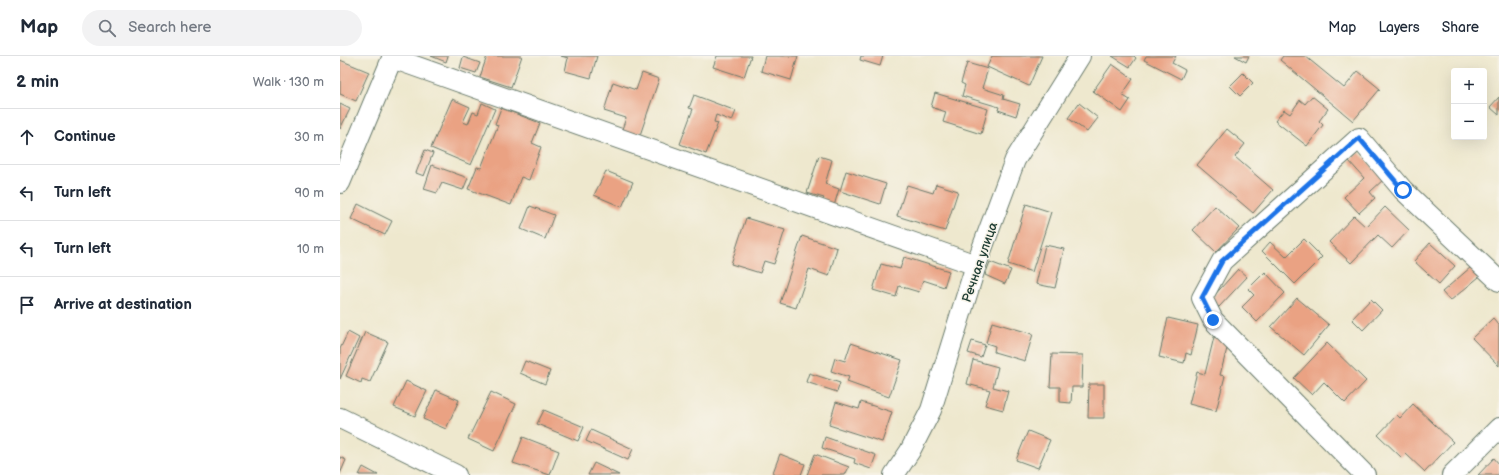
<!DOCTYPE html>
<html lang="en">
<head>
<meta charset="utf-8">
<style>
	:root { --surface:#fff; --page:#f2f2f3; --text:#1f2937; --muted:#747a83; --line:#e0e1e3 }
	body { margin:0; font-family:"Balsamiq Sans",sans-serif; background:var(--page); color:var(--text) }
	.controls { position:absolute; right:12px; top:12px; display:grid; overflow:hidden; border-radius:4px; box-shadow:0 4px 16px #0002 }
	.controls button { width:36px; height:36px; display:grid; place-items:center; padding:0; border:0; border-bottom:1px solid var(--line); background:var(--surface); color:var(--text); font:20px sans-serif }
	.stop { position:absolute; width:12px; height:12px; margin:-9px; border:3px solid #1a73e8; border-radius:50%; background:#fff }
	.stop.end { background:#1a73e8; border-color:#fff; box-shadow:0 1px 4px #0008 }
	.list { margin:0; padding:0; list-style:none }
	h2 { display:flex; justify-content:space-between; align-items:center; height:52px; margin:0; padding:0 16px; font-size:17px }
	h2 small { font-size:13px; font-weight:400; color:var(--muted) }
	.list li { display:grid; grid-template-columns:26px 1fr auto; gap:12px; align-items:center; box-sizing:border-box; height:56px; padding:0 16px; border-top:1px solid var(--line) }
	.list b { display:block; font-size:15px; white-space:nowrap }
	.list em { font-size:13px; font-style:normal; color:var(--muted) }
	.icon { flex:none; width:22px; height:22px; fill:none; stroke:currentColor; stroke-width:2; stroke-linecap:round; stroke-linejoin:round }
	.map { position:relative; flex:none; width:1159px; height:419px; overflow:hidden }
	header { display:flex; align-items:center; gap:24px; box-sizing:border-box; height:56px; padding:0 20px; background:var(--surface); border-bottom:1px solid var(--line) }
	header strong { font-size:19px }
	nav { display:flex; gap:22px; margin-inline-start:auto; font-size:14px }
	.search { width:280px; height:36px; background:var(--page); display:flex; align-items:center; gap:10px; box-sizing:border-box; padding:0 14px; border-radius:22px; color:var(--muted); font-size:15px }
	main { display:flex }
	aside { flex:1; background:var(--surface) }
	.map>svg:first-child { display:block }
	.building { fill:#eaa283 }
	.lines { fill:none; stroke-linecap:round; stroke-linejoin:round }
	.street-casing { stroke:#67796a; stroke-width:22 }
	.street { stroke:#fff; stroke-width:20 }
	.route { stroke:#1a73e8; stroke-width:5 }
	.labels { text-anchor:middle; stroke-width:3; stroke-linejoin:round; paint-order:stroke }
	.street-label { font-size:13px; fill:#1f3d34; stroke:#f7f3e8 }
</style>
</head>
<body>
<header>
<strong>Map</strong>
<div class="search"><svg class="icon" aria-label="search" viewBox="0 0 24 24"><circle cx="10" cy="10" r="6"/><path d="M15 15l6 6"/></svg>Search here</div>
<nav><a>Map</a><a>Layers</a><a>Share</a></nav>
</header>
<main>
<aside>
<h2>2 min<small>Walk · 130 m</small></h2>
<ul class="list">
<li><svg class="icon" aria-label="ahead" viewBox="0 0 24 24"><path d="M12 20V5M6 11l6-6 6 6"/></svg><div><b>Continue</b></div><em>30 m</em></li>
<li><svg class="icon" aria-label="left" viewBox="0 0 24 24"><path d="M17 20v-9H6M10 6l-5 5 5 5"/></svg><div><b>Turn left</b></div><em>90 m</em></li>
<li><svg class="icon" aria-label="left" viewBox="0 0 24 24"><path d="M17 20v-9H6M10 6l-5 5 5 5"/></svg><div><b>Turn left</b></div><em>10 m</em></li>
<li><svg class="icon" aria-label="arrive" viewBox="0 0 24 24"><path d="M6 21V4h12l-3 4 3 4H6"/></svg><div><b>Arrive at destination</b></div></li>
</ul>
</aside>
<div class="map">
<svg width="1159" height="419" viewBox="0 0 1159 419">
	<rect width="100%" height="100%" fill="#f7f3e8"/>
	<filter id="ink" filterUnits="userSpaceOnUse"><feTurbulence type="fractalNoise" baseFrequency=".025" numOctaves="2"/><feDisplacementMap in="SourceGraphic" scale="8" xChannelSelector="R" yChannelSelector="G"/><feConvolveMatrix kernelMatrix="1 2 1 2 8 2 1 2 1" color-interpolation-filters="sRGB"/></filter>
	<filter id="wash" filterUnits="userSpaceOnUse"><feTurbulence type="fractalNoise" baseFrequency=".012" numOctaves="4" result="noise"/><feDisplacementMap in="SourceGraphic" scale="16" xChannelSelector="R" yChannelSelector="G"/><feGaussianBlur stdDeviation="0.9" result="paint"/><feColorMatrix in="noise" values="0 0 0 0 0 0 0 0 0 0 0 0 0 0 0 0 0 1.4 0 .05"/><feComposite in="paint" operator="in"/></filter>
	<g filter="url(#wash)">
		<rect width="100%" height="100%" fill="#eee8ce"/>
		<g id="blocks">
			<g class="building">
				<path d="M91,0H108L106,6Z"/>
				<path d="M147,0H182L171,31L140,21Z"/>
				<path d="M221,0H257L251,22L225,15L228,2Z"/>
				<path d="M377,0H411L404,21L373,11Z"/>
				<path d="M425,0H458L451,24L421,15Z"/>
				<path d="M521,0H543L540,10L520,4Z"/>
				<path d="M652,0H702L689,30L647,11Z"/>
				<path d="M772,0H794L796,2L790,11Z"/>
				<path d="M806,0H836L832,7L845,14L841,23L804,4Z"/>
				<path d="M895,0H909L906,6Z"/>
				<path d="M943,0H965L1004,32L1018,15L1040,33L1013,65L940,4Z"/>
				<path d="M123,1L140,7L136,17L120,12Z"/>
				<path d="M0,4L29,16L16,45L0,38Z"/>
				<path d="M627,7L648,13L642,32L664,39L663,43L680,48L676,60L658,54L659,51L622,40L625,29L621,27Z"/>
				<path d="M772,8L793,23L782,39L790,44L782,56L753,35Z"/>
				<path d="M302,17L319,23L299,82L281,76L286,62L264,55L273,26L296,34Z"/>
				<path d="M903,17L913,27L900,40L890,30Z"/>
				<path d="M595,37L648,53L641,78L603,66L606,56L591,51Z"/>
				<path d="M354,39L396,55L392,65L376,59L374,66L378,67L366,98L340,88L353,53L349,52Z"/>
				<path d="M972,40L988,53L979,65L983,69L967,90L935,65L944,54L950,58L960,44L965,48Z"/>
				<path d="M1159,41V59L1150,51Z"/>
				<path d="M112,43L130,51L123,66L128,68L133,56L138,58L142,47L155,53L131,109L91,92Z"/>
				<path d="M739,47L758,62L747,76L728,62Z"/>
				<path d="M0,48L10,53L0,73Z"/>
				<path d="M161,52L200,67L192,87L201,91L189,124L181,121L171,149L128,133L137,111L141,112L158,69L155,68Z"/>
				<path d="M887,73L905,88L895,101L933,134L913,157L857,109Z"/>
				<path d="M85,94L93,97L84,120L76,117Z"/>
				<path d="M1019,96L1044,123L1030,136L1035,142L1019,157L1004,141L1024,122L1009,105Z"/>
				<path d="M479,100L492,104L485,128L499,133L494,150L482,146L484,142L467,137Z"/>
				<path d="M92,109L128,122L123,134L102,127L97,137L84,133Z"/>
				<path d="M266,115L293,126L282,151L254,139Z"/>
				<path d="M506,115L546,128L540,148L500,135Z"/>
				<path d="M596,128L618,135L605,175L557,160L567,129L593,137Z"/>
				<path d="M18,148L52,165L45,179L11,163Z"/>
				<path d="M686,148L711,156L692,216L668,208Z"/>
				<path d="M190,150L214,159L205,183L181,173Z"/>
				<path d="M875,150L899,172L876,196L853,174Z"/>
				<path d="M1045,151L1069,174L1052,192L1038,179L1011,207L989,186L1014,160L1026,171Z"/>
				<path d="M406,162L445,174L434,208L424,205L420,217L391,208Z"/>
				<path d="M462,180L497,192L489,220L469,213L456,252L440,247Z"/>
				<path d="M964,183L982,201L955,228L922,195L930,186L946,201Z"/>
				<path d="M1090,187L1115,210L1099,228L1074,205Z"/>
				<path d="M705,189L724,193L715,232L696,228Z"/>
				<path d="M564,201L609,215L604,231L583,224L579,236L559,230L556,241L533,234L541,208L560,213Z"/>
				<path d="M650,206L671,214L665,228L645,219Z"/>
				<path d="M1131,211L1139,221L1110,245L1102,236Z"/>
				<path d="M898,213L907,221L879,251L871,243Z"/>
				<path d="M925,216L945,237L917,266L902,251L914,239L908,233Z"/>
				<path d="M957,242L989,269L964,299L931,271Z"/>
				<path d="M1031,243L1042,254L1023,274L1012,263Z"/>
				<path d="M828,262L858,269L851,299L846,297L844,307L819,301Z"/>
				<path d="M1153,262L1159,269V310L1132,282Z"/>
				<path d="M652,266L693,278L685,305L654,296L655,290L646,287Z"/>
				<path d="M8,276L19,282L0,323V293Z"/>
				<path d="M25,276L48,286L30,326L22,323L21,327L6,320Z"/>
				<path d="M874,281L889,285L880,319L885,320L876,355L849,348L857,316L865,318Z"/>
				<path d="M632,285L645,289L641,301L628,297Z"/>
				<path d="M511,287L562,304L549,341L507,326L509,321L491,315L495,302L505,305Z"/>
				<path d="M987,287L1026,325L1005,347L984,326L972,339L954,322Z"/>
				<path d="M712,298L743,299L742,331H732L731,347L720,346V331H710Z"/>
				<path d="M633,304L658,311L653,331L668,335L663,354L645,349L650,334L627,328Z"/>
				<path d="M185,305L210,315L205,328L180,317Z"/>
				<path d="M469,317L500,327L497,336L466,326Z"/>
				<path d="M66,325L87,335L75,360L54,351Z"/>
				<path d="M749,328H764V362H748Z"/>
				<path d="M96,334L119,344L106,373L83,363Z"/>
				<path d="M151,336L176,348L154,395L128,383Z"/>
				<path d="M496,346L519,353L521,346L552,356L542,386L489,369Z"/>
				<path d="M1073,348L1113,386L1085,416L1065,397L1061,401L1038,379L1057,359L1060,362Z"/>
				<path d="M204,354L244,371L238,385L197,368Z"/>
				<path d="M251,374L293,393L288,404L246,385Z"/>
				<path d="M688,375L710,384L698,412L676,404Z"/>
				<path d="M183,381L219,395L210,419L173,407Z"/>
				<path d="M485,381L536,399L531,413L514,407L515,403L482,392Z"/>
				<path d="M440,398L465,408L461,419H432Z"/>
				<path d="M475,398L509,411L505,419H467Z"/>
				<path d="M0,401L6,404L0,418Z"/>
				<path d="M1154,402L1159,408V419H1138Z"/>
				<path d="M254,407L279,419H248Z"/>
				<path d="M23,411L38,419H19Z"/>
			</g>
		</g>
	</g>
	<g filter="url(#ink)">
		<use href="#blocks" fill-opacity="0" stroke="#67796a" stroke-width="1"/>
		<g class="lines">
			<defs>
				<g id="street">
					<path d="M52,2L636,209"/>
					<path d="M0,127L53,0"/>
					<path d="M0,362L116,419"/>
					<path d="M554,419L570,395L591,354L636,209L675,104L740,0"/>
					<path d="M1025,419L873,264L862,242L882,205L1019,82L1063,134L1159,225"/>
					<path d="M1112,419L1159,372"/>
				</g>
			</defs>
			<use href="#street" class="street-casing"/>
			<use href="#street" class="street"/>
		</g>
	</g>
	<g class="lines" filter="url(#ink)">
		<path class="route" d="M873,264L862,242L882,205L1019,82L1063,134"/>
	</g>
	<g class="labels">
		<g class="street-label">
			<text transform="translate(639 206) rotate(-71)" y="5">Речная улица</text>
		</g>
	</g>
</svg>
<div class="controls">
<button>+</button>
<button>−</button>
</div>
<div class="stop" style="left:1063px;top:134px"></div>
<div class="stop end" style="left:873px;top:264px"></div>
</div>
</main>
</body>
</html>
